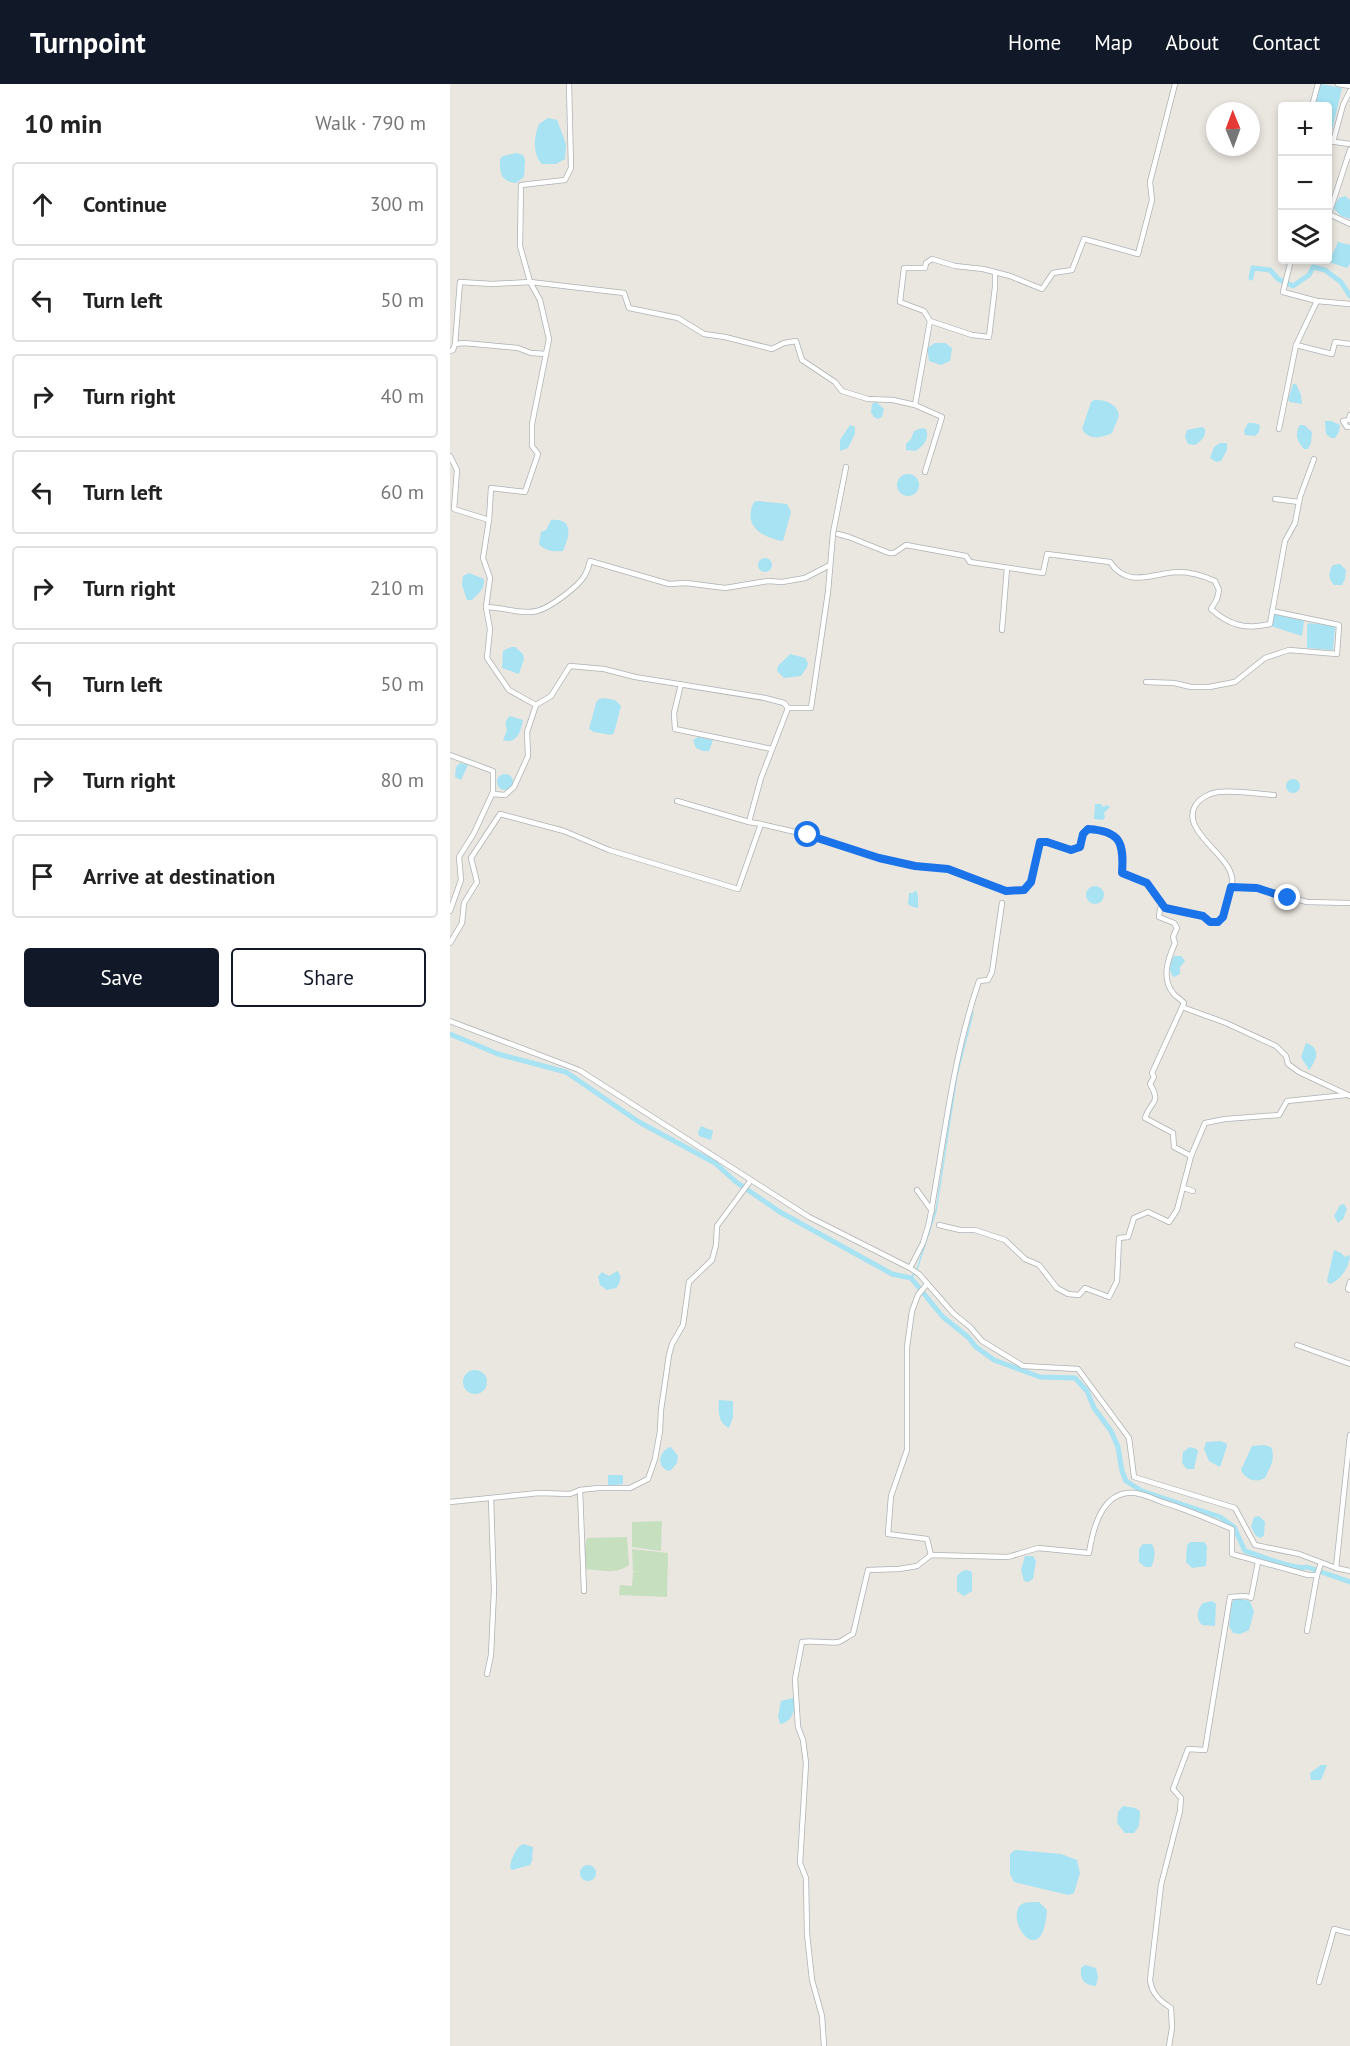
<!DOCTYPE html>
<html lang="en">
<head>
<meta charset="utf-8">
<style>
	:root { --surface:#fff; --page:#f2f2f2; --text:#222; --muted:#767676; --line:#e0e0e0; --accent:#111827 }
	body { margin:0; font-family:"PT Sans",sans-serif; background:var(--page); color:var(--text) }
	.controls { position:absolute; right:18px; top:18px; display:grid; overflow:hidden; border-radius:6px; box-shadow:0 3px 9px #0003 }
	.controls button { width:54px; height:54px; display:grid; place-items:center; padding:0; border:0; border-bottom:2px solid var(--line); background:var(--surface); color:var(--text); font:30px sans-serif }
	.compass { position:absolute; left:756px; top:18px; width:54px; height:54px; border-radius:50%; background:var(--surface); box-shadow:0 3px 9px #0003; rotate:359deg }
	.stop { position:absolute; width:18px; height:18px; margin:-14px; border:4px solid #1a73e8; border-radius:50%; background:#fff }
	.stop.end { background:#1a73e8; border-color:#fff; box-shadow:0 2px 6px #0008 }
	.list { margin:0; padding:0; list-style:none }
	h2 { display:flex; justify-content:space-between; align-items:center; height:78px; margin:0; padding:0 24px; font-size:26px }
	h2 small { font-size:20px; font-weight:400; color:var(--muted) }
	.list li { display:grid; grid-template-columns:39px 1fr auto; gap:18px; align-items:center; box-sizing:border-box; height:84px; margin:0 12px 12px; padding:0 12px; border:2px solid var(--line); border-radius:6px }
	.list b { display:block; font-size:22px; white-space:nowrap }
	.list em { font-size:20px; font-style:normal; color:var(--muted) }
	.actions { display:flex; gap:12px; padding:18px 24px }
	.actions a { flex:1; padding:14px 0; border:2px solid var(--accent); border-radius:6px; text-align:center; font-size:21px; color:var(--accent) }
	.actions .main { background:var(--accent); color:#fff }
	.icon { flex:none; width:33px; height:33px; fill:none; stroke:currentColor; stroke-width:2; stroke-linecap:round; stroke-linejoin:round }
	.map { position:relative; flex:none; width:900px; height:1962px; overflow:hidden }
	header { display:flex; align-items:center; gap:36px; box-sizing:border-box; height:84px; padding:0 30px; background:var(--accent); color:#fff }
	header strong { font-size:28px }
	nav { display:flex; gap:33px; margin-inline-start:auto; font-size:21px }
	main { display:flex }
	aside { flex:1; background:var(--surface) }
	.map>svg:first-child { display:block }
	.green { fill:#c6dfbf }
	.water { fill:#a7e3f3 }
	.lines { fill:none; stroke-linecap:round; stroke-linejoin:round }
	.stream { stroke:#a7e3f3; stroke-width:1.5 }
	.canal { stroke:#a7e3f3; stroke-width:5 }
	.street-casing { stroke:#aeb2b4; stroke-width:6 }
	.street { stroke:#fff; stroke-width:4.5 }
	.route { stroke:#1a73e8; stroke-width:8 }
</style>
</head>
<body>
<header>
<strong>Turnpoint</strong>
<nav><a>Home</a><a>Map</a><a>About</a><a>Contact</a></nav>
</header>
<main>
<aside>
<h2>10 min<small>Walk · 790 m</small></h2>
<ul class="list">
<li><svg class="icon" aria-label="ahead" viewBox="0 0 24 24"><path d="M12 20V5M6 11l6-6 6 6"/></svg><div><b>Continue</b></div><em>300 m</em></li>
<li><svg class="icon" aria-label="left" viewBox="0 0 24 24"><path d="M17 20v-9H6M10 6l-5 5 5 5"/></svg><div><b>Turn left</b></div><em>50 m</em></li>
<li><svg class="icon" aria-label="right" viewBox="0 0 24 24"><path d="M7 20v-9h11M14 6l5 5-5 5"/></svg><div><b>Turn right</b></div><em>40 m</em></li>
<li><svg class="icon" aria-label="left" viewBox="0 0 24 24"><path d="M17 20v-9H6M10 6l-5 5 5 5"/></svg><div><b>Turn left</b></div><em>60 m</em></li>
<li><svg class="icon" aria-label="right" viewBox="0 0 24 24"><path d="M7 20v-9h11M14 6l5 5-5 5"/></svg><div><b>Turn right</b></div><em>210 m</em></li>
<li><svg class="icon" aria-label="left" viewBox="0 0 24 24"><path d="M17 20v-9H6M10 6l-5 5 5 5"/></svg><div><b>Turn left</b></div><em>50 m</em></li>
<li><svg class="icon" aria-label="right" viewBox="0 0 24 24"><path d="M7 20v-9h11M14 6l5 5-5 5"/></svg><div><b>Turn right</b></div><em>80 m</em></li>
<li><svg class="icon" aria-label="arrive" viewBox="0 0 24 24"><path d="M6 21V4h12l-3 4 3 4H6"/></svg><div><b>Arrive at destination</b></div></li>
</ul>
<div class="actions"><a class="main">Save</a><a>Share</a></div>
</aside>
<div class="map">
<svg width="900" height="1962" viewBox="0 0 900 1962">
	<rect width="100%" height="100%" fill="#eae6e0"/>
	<g class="green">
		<path d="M212,1437L211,1467L182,1463V1438Z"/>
		<path d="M177,1453L179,1481C166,1491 150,1486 135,1485V1463L137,1454Z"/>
		<path d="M182,1465L218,1469L217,1513L169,1511L170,1501L182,1502L183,1488H187L183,1487Z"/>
	</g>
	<g class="water">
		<path d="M871,0L892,4L881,51H878V22H865Z"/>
		<path d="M98,34L107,36L116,60L115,75L106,80H92C82,70 84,52 89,40Z"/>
		<path d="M66,69L73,71L75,76L74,93L66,99C50,97 50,89 50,75L53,72Z"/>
		<path d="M895,112L900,116V135L891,132L883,124L889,114Z"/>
		<path d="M888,158L900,161V180L897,184L879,178Z"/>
		<path d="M485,259H495L502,264L500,277L491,281L479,277L477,264Z"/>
		<path d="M843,300H846L851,311L852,320L840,318L838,316Z"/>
		<path d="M644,316C655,315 668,320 669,332L662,349C651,354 639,357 632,345L641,318Z"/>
		<path d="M426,318L434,325L432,333L428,335L424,333L421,328L422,320Z"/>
		<path d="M875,337H881L890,341L889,348L885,354H881L876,350Z"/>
		<path d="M798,339H804L810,341L809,348L805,352L795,351L794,347Z"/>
		<path d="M400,341L405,343V350L398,364L390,367V356Z"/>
		<path d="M850,341H854L862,348L861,359L858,365H854C847,357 844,350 850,341Z"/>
		<path d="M752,343L755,345C756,353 751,357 745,361L738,360L735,353L737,346Z"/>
		<path d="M472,344L476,345C480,354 474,362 465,367L456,366V360L461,355L464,347Z"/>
		<path d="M770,359H777V366L771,377L766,378L760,374L764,363Z"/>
		<circle cx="458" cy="401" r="11"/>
		<path d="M308,417L337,420L341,428L333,457C313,454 292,442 304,418Z"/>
		<path d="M101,436C124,434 120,452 113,467C104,468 95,467 89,460L91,448L96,446Z"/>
		<circle cx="315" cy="481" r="7"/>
		<path d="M890,480L896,486L895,495L892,501H884C878,494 878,489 883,481Z"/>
		<path d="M19,489L34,495C35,506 28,509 22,516H17L12,501L13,492Z"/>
		<path d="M823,530L854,537L852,552L821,542Z"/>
		<path d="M858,539L885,542L883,566L857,564V542Z"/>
		<path d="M61,563H65L73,570L74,575L69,590L52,584L53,567Z"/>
		<path d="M340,570L355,574L358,579L357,583L351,592L334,594L327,587L328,582Z"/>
		<path d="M153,614L165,616L171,622L164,649L161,651L144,648L139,645L146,619L149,615Z"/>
		<path d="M60,632L73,636C71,647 67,661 53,656L57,646C55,641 55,636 60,632Z"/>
		<path d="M248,653L263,656L259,667H253L246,664L243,656Z"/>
		<path d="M10,679L18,681L11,696L5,693L6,683Z"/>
		<circle cx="55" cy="698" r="8"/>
		<circle cx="843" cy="702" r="7"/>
		<path d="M645,720H651L653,723L657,721L660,723L654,729L655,733L653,736L644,735Z"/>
		<circle cx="645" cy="811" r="9"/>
		<path d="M466,806L468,812V824L463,823L458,820L459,809H463Z"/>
		<path d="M724,872H731L735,877L730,883V890L724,893C718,889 720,877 724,872Z"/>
		<path d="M856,959C872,964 866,977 859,986L851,973Z"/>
		<path d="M251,1042L263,1047L261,1056L249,1052L248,1048Z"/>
		<path d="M894,1120L897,1125L893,1135L888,1139L884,1132L890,1121Z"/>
		<path d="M884,1166L891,1169L895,1173L900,1171C900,1182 890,1197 880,1200L877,1197Z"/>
		<path d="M167,1187C173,1192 170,1199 166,1204L157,1206L150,1201L148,1193L152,1188L159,1192Z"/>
		<circle cx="25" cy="1298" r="12"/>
		<path d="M269,1316L283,1317V1333L279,1344C268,1339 268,1327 269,1316Z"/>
		<path d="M770,1357L776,1359L777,1362L770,1383L759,1377L754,1365L756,1358Z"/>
		<path d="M814,1361L821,1363C826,1375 820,1383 815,1394C806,1399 796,1396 791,1386L802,1362Z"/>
		<path d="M221,1363L228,1372L227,1379L220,1387C206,1385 208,1366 221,1363Z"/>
		<path d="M740,1363L747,1365L748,1367L744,1385H737L732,1379L733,1368Z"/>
		<path d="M158,1391H173V1400L158,1402Z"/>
		<path d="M809,1432L815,1438L814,1451L811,1454L806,1452L801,1443L804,1433Z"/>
		<path d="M740,1458H754L757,1462L756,1482L742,1484L736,1478L737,1461Z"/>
		<path d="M693,1460H702C706,1468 705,1475 701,1483H695L689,1478V1465Z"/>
		<path d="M575,1472H583L586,1477L583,1495L578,1498L574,1497L571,1486Z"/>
		<path d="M517,1486L522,1488V1507L514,1512L507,1507V1492L512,1487Z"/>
		<path d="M786,1514L800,1517L804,1528L799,1546L790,1550L783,1549L779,1542L782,1518Z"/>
		<path d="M762,1517L766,1520L765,1542L752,1541C745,1534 747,1526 753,1519Z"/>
		<path d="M343,1614L346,1617C344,1628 342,1638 330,1640L328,1633L331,1617Z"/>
		<path d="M871,1681H877L871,1696H861L860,1689Z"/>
		<path d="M673,1722L685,1724L690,1727L689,1742L684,1749H675L667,1739L668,1728Z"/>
		<path d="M73,1760L83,1763L82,1777L80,1781L62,1786L60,1783C61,1775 66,1763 73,1760Z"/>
		<path d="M565,1766L611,1770L627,1776L630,1789L624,1809L618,1811L564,1798L560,1790V1770Z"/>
		<circle cx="138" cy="1789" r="8"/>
		<path d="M589,1818L597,1826C592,1893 550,1829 574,1819C578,1818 585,1818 589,1818Z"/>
		<path d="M635,1881L646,1884L648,1893L646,1902C634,1901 630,1896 631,1884Z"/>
	</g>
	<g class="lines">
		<g class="stream">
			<path d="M467,1185L486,1127L507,991L523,929"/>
			<path d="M461,1194L464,1190"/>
		</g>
		<g class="canal">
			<path d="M801,194L803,184L820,186L828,195L843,202L859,191L863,183L875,186L891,198L900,212"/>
			<path d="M0,950L48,970L116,988L189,1038L265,1079L286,1098L330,1128L442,1190L461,1194L493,1233L518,1253L526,1263L544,1276L590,1293L625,1294L637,1307L644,1324L661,1347L668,1363L672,1387L676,1397L692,1407L770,1433L784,1443L795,1467C808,1471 846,1487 857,1483L900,1498"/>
		</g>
		<defs>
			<g id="street">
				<path d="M888,0L900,2"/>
				<path d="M862,22L868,0"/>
				<path d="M878,57L900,60"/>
				<path d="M883,58L893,21L900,7"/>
				<path d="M878,130H879L900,66"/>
				<path d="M879,130L900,140"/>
				<path d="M841,176L833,208L867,217L900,220"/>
				<path d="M867,217L846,261L882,270L885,258L900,260"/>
				<path d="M480,237L522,251L539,253L545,203V188"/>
				<path d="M5,260L14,259L68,264L81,269L96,270"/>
				<path d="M0,267L3,266L5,260L10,198L42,200L80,198L174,209L179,224L228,234L254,250L275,253L322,265L334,259L346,257L352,276L385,298L392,307L418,315L443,316L465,321L480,237L474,227L450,218L454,184H475L476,179L482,175L505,182L533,185L560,192L592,205L603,189L622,186L634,155L688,170L702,116L700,98L725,0"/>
				<path d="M465,321L492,333L475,388"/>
				<path d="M900,331L899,336L893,337L897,343H900"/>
				<path d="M829,345L846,261"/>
				<path d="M0,372L7,386L4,425L39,436"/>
				<path d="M825,415L849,418"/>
				<path d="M388,450L399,453L439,469H444L456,461L516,472L520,478L593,489L597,470L660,478C678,505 702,489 728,488C741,488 754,492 765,497L769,506L767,515L761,525C779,541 795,546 820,540L835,457L845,439L850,413L864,375"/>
				<path d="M36,523C53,523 72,531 87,527C100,524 129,502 135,491C137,487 139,482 140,477L219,500L236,499L275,504L318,497L332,498L355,494L380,481"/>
				<path d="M552,546L557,484"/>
				<path d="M696,598L724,599L741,603H759L785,598L815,574L839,566L887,570L889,541L822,527"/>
				<path d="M231,600L224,629L225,645L322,665"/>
				<path d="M86,621L101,612L120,582L154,585L185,593L315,614L334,619L338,624"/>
				<path d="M0,671L43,687V708"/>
				<path d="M227,717L299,738"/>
				<path d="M311,740L299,738L311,694L338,624H361L378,508L383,449L396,383"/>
				<path d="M781,803C782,800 783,797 782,794C779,770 731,747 745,722C749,715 759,709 768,708C787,706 805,710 824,711"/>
				<path d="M0,827L11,796L9,773L24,749L43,708V710L55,711L64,703L78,672L77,648L86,621L59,606L37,574L40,545L36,523L40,494L33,474L39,436L41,404L75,408L88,370L82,362V340L99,255L90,216L80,198L70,162L71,101L115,96L121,84L119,0"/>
				<path d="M0,859L12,839L14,819L27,798L21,774L50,730L114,747L159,766L288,805L311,740L358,751L429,774L465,782L498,785L556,807L574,806L581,798L590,757L597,758L621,767L630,763L633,750L638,745C671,747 674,759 672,789L697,799L715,823L753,832L761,838H768L773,833L781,803L807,804L857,818L900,819"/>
				<path d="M732,923L776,939L826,962L836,972L838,980L849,988L900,1012"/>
				<path d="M0,937L129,986L359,1133L460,1184L469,1190L503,1229L520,1243L532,1257L573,1282L628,1285L679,1354L684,1393L785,1424L805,1461L849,1470L886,1484L900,1487"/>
				<path d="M741,1072L755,1039L775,1035L829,1031L837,1017L896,1011"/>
				<path d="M734,1104L743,1107"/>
				<path d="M467,1106L482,1127"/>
				<path d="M489,1141L510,1146H525L555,1156L575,1175L589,1181L607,1204L618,1210L629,1211L635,1204L659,1213L667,1197L669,1154L678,1153L684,1134L698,1128L719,1138L727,1126L741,1072L724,1063L723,1049L695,1034C700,1017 712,1020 700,1000L704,993L702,989L734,919C731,915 726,913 723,909C711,894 718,875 725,859L723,853L727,844L724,839L709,833L710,825L715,823"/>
				<path d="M460,1184L473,1159L479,1139C494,1059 502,975 529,897L538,896L542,888L552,819"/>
				<path d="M900,1198L898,1205L900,1206"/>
				<path d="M477,1200L468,1211L462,1227L457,1263V1366L441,1412L438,1450L477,1455L481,1471"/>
				<path d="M847,1261L900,1280"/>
				<path d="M130,1406L134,1507"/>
				<path d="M0,1418L89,1409L120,1410L130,1406L148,1404H180L198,1395L205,1375L210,1347L211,1326L219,1271L222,1260L233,1241L239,1198L262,1176L266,1161L267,1142L301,1096"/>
				<path d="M886,1484L900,1351"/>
				<path d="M857,1547L867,1491L871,1479"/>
				<path d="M37,1590L41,1571L44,1506L41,1414"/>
				<path d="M869,1898L884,1845L900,1849"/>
				<path d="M374,1962L372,1932L362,1896L357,1850L356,1794L350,1779L356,1679L353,1656L348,1643L345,1595L352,1558C364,1556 380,1560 389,1558C394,1556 398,1552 403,1550L418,1486L449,1485L467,1482L481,1471L558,1473L588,1464L639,1469C643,1444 652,1406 685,1409C694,1410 704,1415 712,1418C736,1425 759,1435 782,1445V1470L858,1491H867"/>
				<path d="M719,1962L722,1944L721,1924C710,1917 702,1910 700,1896L711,1801L730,1727L731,1714L723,1705L738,1665L755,1666L780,1513L796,1512L801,1514L808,1478"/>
			</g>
		</defs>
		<use href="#street" class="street-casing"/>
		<use href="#street" class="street"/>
	</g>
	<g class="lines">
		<path class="route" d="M358,751L429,774L465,782L498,785L556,807L574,806L581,798L590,758H597L621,766L630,763L633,750L638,745C671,747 674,759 672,789L697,799L715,824L753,832L760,838H768L773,833L781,803L807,804L838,814"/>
	</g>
</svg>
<div class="controls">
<button>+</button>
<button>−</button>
<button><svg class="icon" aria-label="layers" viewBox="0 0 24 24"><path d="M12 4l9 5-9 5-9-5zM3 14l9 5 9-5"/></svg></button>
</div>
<svg class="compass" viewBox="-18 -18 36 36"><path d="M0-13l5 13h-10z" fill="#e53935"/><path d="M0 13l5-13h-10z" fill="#767676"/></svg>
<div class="stop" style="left:358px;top:751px"></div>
<div class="stop end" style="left:838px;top:814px"></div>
</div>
</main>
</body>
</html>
